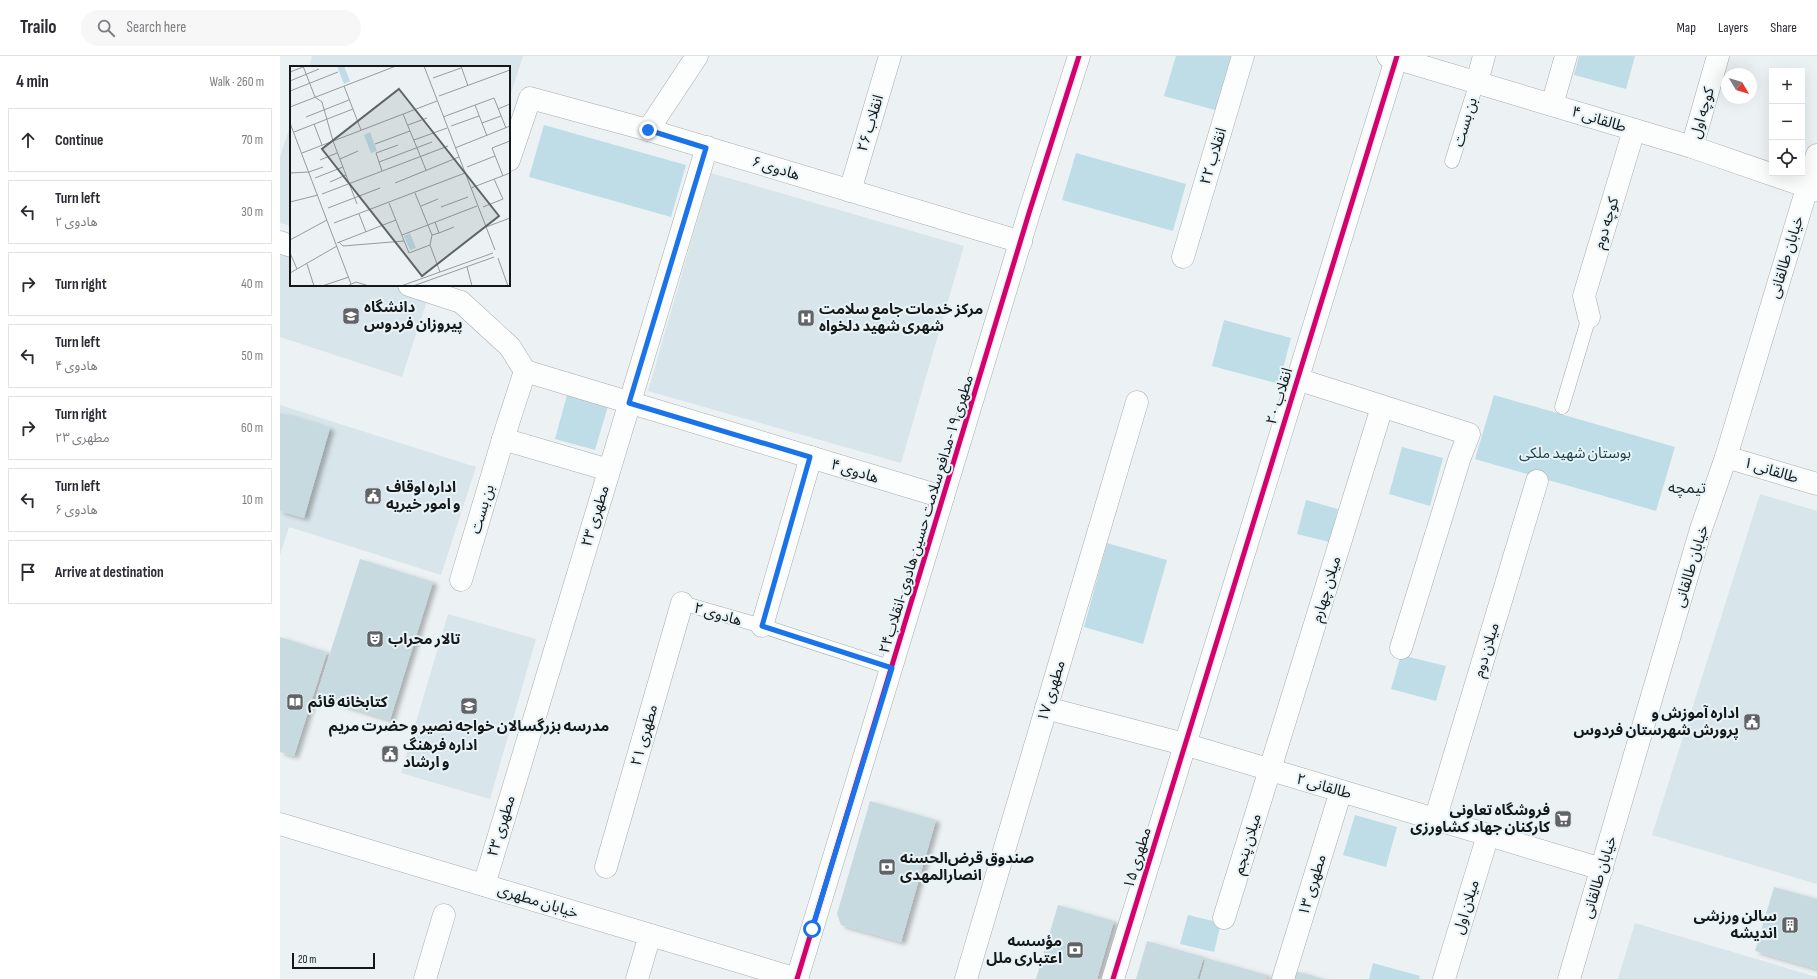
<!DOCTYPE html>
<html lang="en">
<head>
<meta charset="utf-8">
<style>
	:root { --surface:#fff; --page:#f7f7f7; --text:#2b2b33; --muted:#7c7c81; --line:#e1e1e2 }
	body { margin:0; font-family:"Sofia Sans Condensed","Noto Sans Arabic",sans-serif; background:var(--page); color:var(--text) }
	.controls { position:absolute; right:12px; top:12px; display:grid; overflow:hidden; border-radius:0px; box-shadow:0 4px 16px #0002 }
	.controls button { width:36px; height:36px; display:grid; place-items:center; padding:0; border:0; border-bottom:1px solid var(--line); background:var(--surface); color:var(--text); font:20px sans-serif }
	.compass { position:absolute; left:1441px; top:12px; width:36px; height:36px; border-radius:50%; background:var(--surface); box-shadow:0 4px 16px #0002; rotate:128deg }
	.scale { position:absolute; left:12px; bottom:10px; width:83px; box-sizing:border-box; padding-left:4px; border:2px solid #141819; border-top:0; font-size:11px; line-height:14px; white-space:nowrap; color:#141819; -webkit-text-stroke:3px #e8f3f7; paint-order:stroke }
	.stop { position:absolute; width:12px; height:12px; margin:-9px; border:3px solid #1a73e8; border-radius:50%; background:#fff }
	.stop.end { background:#1a73e8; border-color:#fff; box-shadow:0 1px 4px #0008 }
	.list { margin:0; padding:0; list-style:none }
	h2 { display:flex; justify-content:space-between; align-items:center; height:52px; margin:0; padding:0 16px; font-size:17px }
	h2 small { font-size:13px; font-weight:400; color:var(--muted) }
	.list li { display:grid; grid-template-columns:26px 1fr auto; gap:12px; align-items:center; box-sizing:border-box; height:64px; margin:0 8px 8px; padding:0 8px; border:1px solid var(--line); border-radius:0px }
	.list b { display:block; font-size:15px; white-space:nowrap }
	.list p { margin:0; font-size:13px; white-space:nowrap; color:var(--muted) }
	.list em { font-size:13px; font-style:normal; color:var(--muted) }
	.icon { flex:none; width:22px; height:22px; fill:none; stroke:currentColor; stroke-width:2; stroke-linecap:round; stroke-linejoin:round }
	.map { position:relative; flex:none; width:1537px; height:923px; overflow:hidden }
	header { display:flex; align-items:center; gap:24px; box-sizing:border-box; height:56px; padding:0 20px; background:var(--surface); border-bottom:1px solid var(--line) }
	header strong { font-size:19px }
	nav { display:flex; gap:22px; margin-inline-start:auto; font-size:14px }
	.search { width:280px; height:36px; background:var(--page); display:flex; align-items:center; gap:10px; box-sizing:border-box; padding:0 14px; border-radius:22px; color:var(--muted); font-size:15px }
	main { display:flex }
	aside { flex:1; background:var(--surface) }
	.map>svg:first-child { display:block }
	.built { fill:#d8e5ea }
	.green { fill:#bedde7 }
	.building { fill:#c7dae0; filter:url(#shadow) }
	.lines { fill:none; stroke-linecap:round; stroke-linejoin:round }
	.lane-casing { stroke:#a7acad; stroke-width:15 }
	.street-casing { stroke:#a7acad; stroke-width:23 }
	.secondary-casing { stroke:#a7acad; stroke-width:23 }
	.lane { stroke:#fcfdfd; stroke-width:14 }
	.street { stroke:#fcfdfd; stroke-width:22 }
	.secondary { stroke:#fcfdfd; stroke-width:22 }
	.cycleway-casing { stroke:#e8f3f7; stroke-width:8 }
	.cycleway { stroke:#d6006c; stroke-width:5 }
	.route { stroke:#1a73e8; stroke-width:5 }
	.labels { text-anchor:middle; stroke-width:4; stroke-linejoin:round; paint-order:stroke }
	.street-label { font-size:15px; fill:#141819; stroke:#e8f3f7 }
	.poi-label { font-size:15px; font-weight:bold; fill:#141819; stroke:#e8f3f7; text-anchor:start }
	.park-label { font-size:15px; fill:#173e49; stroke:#e8f3f7 }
	.neighbourhood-label { font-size:16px; fill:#222b2e; stroke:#e8f3f7 }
	.inset-road { fill:none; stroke:#969b9c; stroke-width:1 }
	.view { fill:#606466; fill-opacity:0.15; stroke:#606466; stroke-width:2 }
	.inset-edge { fill:none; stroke:#141819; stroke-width:2 }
</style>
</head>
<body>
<header>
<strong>Trailo</strong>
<div class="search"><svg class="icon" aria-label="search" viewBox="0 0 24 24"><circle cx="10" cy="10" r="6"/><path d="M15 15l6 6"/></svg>Search here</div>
<nav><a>Map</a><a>Layers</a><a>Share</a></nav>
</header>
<main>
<aside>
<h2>4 min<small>Walk · 260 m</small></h2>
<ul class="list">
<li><svg class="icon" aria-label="ahead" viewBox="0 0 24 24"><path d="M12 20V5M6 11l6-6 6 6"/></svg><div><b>Continue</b></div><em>70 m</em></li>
<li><svg class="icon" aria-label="left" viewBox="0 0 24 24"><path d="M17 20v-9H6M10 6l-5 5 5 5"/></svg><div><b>Turn left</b><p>هادوی ۲</p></div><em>30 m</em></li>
<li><svg class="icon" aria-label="right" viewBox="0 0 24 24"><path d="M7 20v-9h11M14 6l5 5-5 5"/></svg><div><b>Turn right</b></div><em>40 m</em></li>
<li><svg class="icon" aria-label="left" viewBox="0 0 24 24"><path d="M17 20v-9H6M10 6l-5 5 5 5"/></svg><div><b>Turn left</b><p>هادوی ۴</p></div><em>50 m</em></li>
<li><svg class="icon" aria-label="right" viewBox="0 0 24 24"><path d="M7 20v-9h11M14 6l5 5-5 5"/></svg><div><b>Turn right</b><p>مطهری ۲۳</p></div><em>60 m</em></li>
<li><svg class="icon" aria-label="left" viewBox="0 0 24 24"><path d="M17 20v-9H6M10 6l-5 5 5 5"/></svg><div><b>Turn left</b><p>هادوی ۶</p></div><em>10 m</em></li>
<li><svg class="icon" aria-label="arrive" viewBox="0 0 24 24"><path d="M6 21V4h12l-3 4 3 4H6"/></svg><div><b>Arrive at destination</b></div></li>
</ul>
</aside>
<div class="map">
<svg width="1537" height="923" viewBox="0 0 1537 923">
	<defs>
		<filter id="shadow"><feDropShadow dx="4.5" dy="2.5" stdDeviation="2" flood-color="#0004"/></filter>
	</defs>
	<rect width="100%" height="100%" fill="#ecf2f4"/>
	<g class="built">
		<path d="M32,0H243L229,43V11H29Z"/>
		<path d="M11,67V170L0,167V101Z"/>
		<path d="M431,117L684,190L621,407L368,335Z"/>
		<path d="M0,191L11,195V229H118L149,239L122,321L0,281Z"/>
		<path d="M0,349L196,411L161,519L9,471L0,499Z"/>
		<path d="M1480,438L1537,455V828L1372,779Z"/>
		<path d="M168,558L256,583L210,743L121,717Z"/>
		<path d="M1355,867L1537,921V923H1338Z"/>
	</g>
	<g class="green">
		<path d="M896,0H951L935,54L884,40Z"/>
		<path d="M1299,0H1355L1346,33L1294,19Z"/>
		<path d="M264,69L406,109L391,161L249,121Z"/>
		<path d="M796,97L906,128L893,175L782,144Z"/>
		<path d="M944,264L1011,282L999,328L932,310Z"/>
		<path d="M287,339L328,350L315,394L275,383Z"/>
		<path d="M1214,339L1395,391L1376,455L1195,403Z"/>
		<path d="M1122,391L1163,402L1150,450L1109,438Z"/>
		<path d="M1026,444L1058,453L1049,486L1017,478Z"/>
		<path d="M827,487L887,504L863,588L804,571Z"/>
		<path d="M1121,599L1166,610L1156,645L1111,633Z"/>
		<path d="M1075,759L1117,771L1106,811L1063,799Z"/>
		<path d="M908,859L941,867L934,896L900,888Z"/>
		<path d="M1093,907L1140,920L1139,923H1089Z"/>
	</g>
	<g class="building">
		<path d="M0,357L50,372L24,462L0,455Z"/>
		<path d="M80,503L153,526L110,664L36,641Z"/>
		<path d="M0,581L47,596L14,700L0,696Z"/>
		<path d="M590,745L656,764L621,886L561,869L557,858Z"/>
		<path d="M1494,831L1537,843V913L1475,895Z"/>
		<path d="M778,849L834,865L817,923H756Z"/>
		<path d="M867,885L924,901L917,923H856Z"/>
		<path d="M926,902L987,919L986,923H920Z"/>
		<path d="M1016,915L1044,923H1014Z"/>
	</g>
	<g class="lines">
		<defs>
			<g id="lane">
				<path d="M1172,105L1197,26"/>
				<path d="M1282,351L1309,261"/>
				<path d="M402,547L482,570L612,612"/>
			</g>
			<g id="street">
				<path d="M1108,0L1412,91L1537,134"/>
				<path d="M1197,26L1204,0"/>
				<path d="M1272,49L1286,0"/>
				<path d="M368,74L417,0"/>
				<path d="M1412,91L1438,0"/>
				<path d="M229,104L250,42L368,74L741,186"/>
				<path d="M570,135L610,0"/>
				<path d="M0,186L11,190"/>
				<path d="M903,201L963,0"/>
				<path d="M129,229L181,246L230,291L245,315"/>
				<path d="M1309,261L1304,240L1354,74"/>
				<path d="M1017,323L1189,378L1180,401L1121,592"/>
				<path d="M1446,401L1537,428"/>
				<path d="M329,414L223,383L245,315L663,441"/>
				<path d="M181,524L223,383"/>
				<path d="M482,570L531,401"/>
				<path d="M766,652L904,688L1322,813"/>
				<path d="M1155,764L1257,425"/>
				<path d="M326,811L402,547"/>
				<path d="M204,829L427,91"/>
				<path d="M944,862L1102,351"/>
				<path d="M145,923L164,859"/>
				<path d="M517,923L749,157L799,0"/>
				<path d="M686,923L857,346"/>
				<path d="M833,923L1117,0"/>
				<path d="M1003,923L1061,735"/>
				<path d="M1164,923L1208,779"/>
			</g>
			<g id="secondary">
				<path d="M0,768L517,923"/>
				<path d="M357,923L370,879"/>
				<path d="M1289,923L1421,473L1446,401L1537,99"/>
			</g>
		</defs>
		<use href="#lane" class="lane-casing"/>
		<use href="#street" class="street-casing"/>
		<use href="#secondary" class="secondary-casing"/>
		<use href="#lane" class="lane"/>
		<use href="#street" class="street"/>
		<use href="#secondary" class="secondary"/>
		<defs>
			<g id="cycleway">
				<path d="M517,923L749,157L799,0"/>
				<path d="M833,923L1117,0"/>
			</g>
		</defs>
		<use href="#cycleway" class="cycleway-casing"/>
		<use href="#cycleway" class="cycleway"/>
	</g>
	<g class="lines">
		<path class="route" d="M368,74L426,92L349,347L530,401L482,570L612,612L532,873"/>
	</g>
	<defs>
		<symbol id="university-square" viewBox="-11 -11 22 22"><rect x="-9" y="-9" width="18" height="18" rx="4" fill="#606466" stroke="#e8f3f7"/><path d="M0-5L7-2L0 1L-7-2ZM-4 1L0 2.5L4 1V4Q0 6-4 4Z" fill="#fff"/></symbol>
		<symbol id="hospital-square" viewBox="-11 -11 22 22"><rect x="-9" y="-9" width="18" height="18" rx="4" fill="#606466" stroke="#e8f3f7"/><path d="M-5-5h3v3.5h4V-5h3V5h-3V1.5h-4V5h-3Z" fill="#fff"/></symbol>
		<symbol id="civic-square" viewBox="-11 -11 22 22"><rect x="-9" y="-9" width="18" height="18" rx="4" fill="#606466" stroke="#e8f3f7"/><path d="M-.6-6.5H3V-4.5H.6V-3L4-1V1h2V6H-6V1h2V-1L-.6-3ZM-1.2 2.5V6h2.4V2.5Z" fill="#fff"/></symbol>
		<symbol id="theatre-square" viewBox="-11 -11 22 22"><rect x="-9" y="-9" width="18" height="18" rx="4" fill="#606466" stroke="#e8f3f7"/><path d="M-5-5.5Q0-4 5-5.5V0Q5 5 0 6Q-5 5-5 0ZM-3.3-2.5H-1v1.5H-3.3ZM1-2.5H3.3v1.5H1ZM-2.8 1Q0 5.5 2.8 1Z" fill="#fff"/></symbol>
		<symbol id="library-square" viewBox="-11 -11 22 22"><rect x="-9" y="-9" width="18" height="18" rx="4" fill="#606466" stroke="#e8f3f7"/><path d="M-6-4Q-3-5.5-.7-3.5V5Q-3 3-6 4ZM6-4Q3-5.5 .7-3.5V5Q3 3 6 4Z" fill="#fff"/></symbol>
		<symbol id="school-square" viewBox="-11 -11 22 22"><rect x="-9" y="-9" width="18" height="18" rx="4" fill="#606466" stroke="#e8f3f7"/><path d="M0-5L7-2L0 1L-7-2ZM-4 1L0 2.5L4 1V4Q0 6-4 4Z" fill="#fff"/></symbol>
		<symbol id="supermarket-square" viewBox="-11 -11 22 22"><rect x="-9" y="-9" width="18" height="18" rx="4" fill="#606466" stroke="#e8f3f7"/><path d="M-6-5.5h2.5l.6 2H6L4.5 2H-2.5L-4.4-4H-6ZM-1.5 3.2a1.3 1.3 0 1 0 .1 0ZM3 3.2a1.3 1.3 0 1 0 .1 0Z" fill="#fff"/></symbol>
		<symbol id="bank-square" viewBox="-11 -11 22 22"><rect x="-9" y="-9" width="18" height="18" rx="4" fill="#606466" stroke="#e8f3f7"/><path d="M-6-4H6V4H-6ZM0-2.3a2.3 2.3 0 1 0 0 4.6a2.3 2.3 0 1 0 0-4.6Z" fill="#fff"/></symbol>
		<symbol id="building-square" viewBox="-11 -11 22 22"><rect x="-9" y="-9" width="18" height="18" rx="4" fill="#606466" stroke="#e8f3f7"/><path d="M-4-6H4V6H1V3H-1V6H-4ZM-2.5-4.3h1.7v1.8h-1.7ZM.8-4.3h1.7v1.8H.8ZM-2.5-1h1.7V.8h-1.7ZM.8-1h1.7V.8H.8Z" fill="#fff"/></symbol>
	</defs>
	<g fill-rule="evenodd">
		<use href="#university-square" x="61" y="250" width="20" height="20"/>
		<use href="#hospital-square" x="516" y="252" width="20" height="20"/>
		<use href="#civic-square" x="83" y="430" width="20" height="20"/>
		<use href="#theatre-square" x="85" y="573" width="20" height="20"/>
		<use href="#library-square" x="5" y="636" width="20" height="20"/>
		<use href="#school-square" x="179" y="640" width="20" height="20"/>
		<use href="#civic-square" x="1462" y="656" width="20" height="20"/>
		<use href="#civic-square" x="100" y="688" width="20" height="20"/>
		<use href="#supermarket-square" x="1273" y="753" width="20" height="20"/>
		<use href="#bank-square" x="597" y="801" width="20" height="20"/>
		<use href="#building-square" x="1500" y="859" width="20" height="20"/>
		<use href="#bank-square" x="785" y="884" width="20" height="20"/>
	</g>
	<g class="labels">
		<g class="street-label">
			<text transform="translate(1422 57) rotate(-74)" y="5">کوچه اول</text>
			<text transform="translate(1319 63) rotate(17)" y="5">طالقانی ۴</text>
			<text transform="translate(1185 66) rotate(-73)" y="5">بن بست</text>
			<text transform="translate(590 67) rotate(-73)" y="5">انقلاب ۲۶</text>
			<text transform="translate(933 100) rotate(-73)" y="5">انقلاب ۲۲</text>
			<text transform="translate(496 112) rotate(17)" y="5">هادوی ۶</text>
			<text transform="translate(1326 167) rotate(-73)" y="5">کوچه دوم</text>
			<text transform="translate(1506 201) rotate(-73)" y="5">خیابان طالقانی</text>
			<text transform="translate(999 340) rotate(-73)" y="5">انقلاب ۲۰</text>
			<text transform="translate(1491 414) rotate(17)" y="5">طالقانی ۱</text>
			<text transform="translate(575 415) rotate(17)" y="5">هادوی ۴</text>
			<text transform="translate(202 453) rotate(-73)" y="5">بن بست</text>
			<text transform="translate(646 458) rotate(-73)" y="5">مطهری۱۹-مدافع سلامت حسین هادوی-انقلاب۲۴</text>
			<text transform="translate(315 460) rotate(-73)" y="5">مطهری ۲۳</text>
			<text transform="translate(1411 510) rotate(-73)" y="5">خیابان طالقانی</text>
			<text transform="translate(1046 533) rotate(-73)" y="5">میلان چهارم</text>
			<text transform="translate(438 558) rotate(16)" y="5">هادوی ۲</text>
			<text transform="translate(1206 594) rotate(-73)" y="5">میلان دوم</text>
			<text transform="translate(771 635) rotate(-73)" y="5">مطهری ۱۷</text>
			<text transform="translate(364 679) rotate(-74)" y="5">مطهری ۲۱</text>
			<text transform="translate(1044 730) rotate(16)" y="5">طالقانی ۲</text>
			<text transform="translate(221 770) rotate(-73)" y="5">مطهری ۲۳</text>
			<text transform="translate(967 788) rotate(-73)" y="5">میلان پنجم</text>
			<text transform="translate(857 802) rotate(-73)" y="5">مطهری ۱۵</text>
			<text transform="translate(1319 821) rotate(-73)" y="5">خیابان طالقانی</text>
			<text transform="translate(1032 829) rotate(-73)" y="5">مطهری ۱۳</text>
			<text transform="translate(258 845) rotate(17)" y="5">خیابان مطهری</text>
			<text transform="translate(1186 851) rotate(-73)" y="5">میلان اول</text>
		</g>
		<g class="poi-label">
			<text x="84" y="256">دانشگاه<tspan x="84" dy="17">پیروزان فردوس</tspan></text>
			<text x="539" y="258">مرکز خدمات جامع سلامت<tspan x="539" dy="17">شهری شهید دلخواه</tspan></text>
			<text x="106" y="436">اداره اوقاف<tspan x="106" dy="17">و امور خیریه</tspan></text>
			<text x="108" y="588">تالار محراب</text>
			<text x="28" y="651">کتابخانه قائم</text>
			<text x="1459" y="662" text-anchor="end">اداره آموزش و<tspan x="1459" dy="17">پرورش شهرستان فردوس</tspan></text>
			<text x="189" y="675" text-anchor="middle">مدرسه بزرگسالان خواجه نصیر و حضرت مریم</text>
			<text x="123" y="694">اداره فرهنگ<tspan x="123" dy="17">و ارشاد</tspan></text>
			<text x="1270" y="759" text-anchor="end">فروشگاه تعاونی<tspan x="1270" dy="17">کارکنان جهاد کشاورزی</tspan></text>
			<text x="620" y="807">صندوق قرض‌الحسنه<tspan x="620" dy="17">انصارالمهدی</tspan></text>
			<text x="1497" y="865" text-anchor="end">سالن ورزشی<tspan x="1497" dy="17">اندیشه</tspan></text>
			<text x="782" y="890" text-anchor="end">مؤسسه<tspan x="782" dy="17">اعتباری ملل</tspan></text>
		</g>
		<g class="park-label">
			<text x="1295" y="402">بوستان شهید ملکی</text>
		</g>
		<g class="neighbourhood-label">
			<text x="1407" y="437">تیمچه</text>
		</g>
	</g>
	<g transform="translate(10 10)">
		<rect width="220" height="220" fill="#ecf2f4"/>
		<path d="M47,0H54L60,15L54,18ZM80,66L87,85L81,87L74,69ZM120,167L126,182L120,184L114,170Z" fill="#bedde7"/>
		<path class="inset-road" d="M13,0L25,31L32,36L43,75L67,138M134,0L205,184M171,0L178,20M0,6L13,1M143,12L171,2M0,15L29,3M54,20L71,64M0,25L48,6M149,30L220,4M185,39L197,70M0,41L106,0M208,43L220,38M113,48L136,104M16,51L59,34M153,51L204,32L216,62M0,57L61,218M192,57L211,50M24,58L32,79M118,59L137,52M161,60L189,50M4,66L63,43M124,74L157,62M85,78L120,65M165,82L220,60M12,87L147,35M50,93L68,85M30,94L47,87M89,96L142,76M177,101L205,90M92,105L86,87L108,79M0,107L19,106L33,101M213,110L202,82L220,75M25,112L53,101M40,116L56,109M105,117L169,91M181,122L220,107M125,127L142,169L149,167L145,156M32,128L158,80M0,136L28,129M99,137L119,187L140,179M131,140L148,133M151,141L178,131M193,141L213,133L204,113M38,142L90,122M69,148L76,166M44,157L175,107M196,161L220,152M149,167L164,161M112,169L187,140M142,169L140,179L150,206M0,174L37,154M49,176L53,180L114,175M47,177L106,154M0,187L7,203M208,192L218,220M17,198L24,220M177,201L182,220M0,207L47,180M32,220L59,211M57,220L66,216L79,220M111,220L203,187M123,220L204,191"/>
		<path class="view" d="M109,23L209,150L132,210L32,83Z"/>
		<rect width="220" height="220" class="inset-edge"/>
	</g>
</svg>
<div class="controls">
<button>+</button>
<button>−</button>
<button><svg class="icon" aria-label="locate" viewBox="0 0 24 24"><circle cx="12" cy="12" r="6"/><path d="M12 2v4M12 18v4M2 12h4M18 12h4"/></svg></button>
</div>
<svg class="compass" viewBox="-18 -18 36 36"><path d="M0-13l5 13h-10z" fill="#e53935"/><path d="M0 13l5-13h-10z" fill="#7c7c81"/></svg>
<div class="scale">20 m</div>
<div class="stop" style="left:532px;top:873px"></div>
<div class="stop end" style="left:368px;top:74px"></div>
</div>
</main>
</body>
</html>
